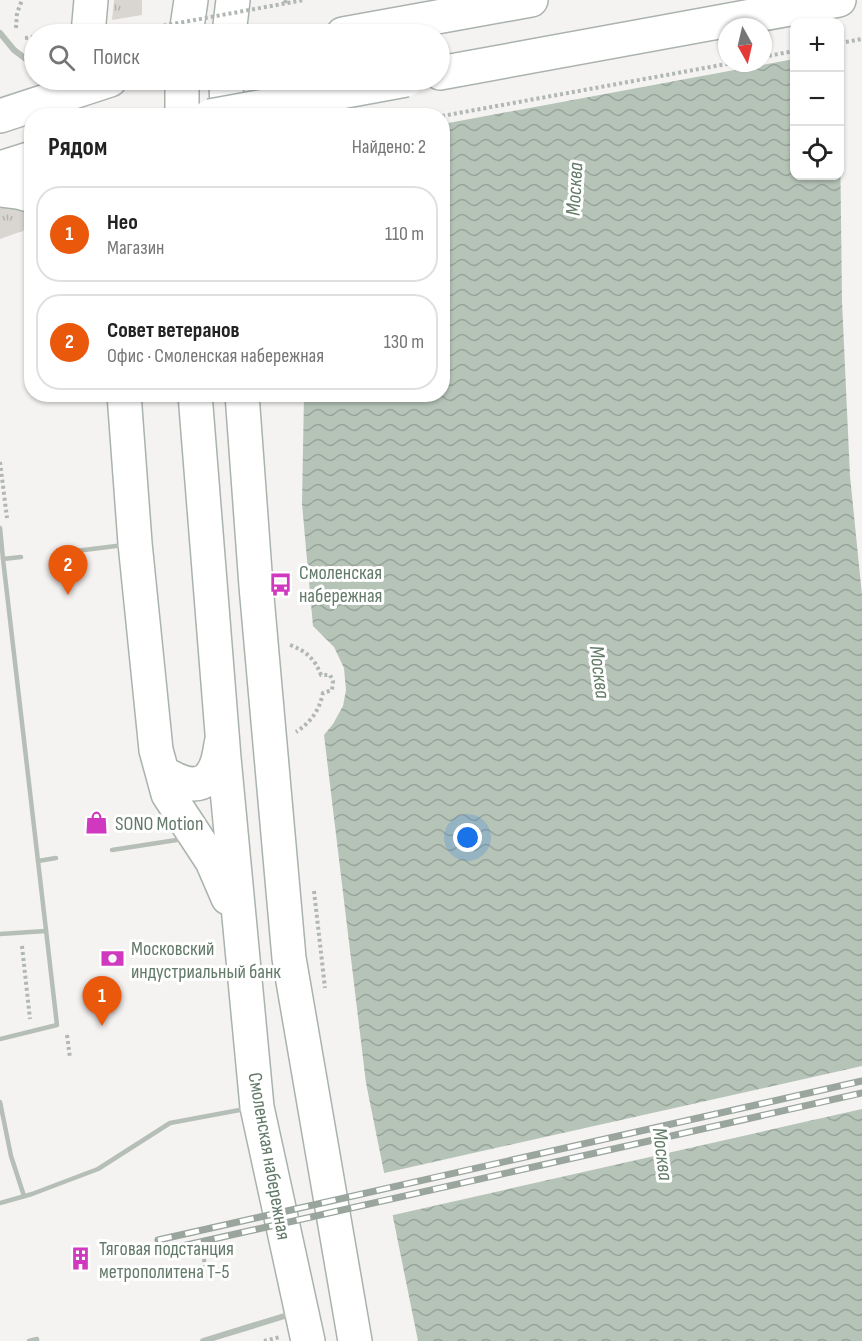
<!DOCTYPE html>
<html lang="ru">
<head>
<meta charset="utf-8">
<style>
	:root { --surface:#fff; --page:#f6f6f6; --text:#222; --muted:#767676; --line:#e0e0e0; --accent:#ea580c }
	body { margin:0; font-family:"Sofia Sans Condensed",sans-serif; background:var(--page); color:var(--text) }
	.controls { position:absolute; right:18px; top:18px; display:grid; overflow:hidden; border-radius:12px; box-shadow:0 2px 4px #0004 }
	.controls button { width:54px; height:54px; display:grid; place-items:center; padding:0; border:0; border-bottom:2px solid var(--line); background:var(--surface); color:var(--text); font:30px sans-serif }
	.compass { position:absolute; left:718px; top:18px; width:54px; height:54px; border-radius:50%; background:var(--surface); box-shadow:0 2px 4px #0004; rotate:172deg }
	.you { position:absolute; left:468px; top:838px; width:21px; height:21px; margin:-15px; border:4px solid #fff; border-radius:50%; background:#1a73e8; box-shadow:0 0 0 9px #1a73e833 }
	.badge { display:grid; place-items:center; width:39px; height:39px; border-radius:50%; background:var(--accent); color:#fff; font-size:20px; font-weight:700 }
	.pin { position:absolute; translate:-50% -50px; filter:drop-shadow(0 2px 3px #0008) }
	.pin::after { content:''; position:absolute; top:32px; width:21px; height:18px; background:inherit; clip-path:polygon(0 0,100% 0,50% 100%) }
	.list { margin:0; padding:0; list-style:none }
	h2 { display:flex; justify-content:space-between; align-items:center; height:78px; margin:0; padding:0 24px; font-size:26px }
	h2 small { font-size:20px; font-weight:400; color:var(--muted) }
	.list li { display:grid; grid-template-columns:39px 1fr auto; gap:18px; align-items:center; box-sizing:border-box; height:96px; margin:0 12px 12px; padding:0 12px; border:2px solid var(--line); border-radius:24px }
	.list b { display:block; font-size:22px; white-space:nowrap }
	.list p { margin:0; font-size:20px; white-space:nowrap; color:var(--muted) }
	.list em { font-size:20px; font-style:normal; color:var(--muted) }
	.icon { flex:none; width:33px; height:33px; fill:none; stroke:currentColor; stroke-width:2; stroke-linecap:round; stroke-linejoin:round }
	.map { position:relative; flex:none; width:862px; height:1341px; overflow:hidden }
	.search { position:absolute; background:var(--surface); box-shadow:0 2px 4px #0004; left:24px; top:24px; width:426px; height:66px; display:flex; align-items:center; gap:15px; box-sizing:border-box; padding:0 21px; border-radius:33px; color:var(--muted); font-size:22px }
	.panel { position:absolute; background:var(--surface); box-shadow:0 2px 4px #0004; left:24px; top:108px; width:426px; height:294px; border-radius:24px }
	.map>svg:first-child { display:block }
	.grass { fill:url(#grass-tufts) }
	.water { fill:url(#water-waves); fill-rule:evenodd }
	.pier { fill:#f5f2f2; fill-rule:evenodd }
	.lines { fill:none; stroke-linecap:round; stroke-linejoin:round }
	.secondary-casing { stroke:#a9b3ac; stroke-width:36 }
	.primary-casing { stroke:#aab3ad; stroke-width:36 }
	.path { stroke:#b1b8b3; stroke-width:4; stroke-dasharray:3 3; stroke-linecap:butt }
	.lane { stroke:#b6beb8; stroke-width:4.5 }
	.street { stroke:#b6beb8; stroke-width:6 }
	.secondary { stroke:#fff; stroke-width:33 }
	.primary { stroke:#fff; stroke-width:33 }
	.rail-casing { stroke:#99a59d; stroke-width:7 }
	.rail { stroke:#fff; stroke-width:4.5; stroke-dasharray:14; stroke-linecap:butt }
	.primary-bridge-casing { stroke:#aab3ad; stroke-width:36; stroke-linecap:butt }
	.path-bridge { stroke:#b1b8b3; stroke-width:4; stroke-dasharray:3 3; stroke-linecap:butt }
	.primary-bridge { stroke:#fff; stroke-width:33 }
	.labels { text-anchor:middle; stroke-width:6; stroke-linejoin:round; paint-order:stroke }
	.poi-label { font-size:20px; fill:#637a6a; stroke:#fff; text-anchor:start }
	.street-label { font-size:20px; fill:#637a6a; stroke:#fff }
	.water-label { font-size:21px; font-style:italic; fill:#637c67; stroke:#fff }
</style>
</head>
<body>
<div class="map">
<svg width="862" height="1341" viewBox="0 0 862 1341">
	<defs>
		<pattern id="grass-tufts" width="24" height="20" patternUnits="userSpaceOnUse" patternTransform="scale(1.5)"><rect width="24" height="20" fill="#d9d6d2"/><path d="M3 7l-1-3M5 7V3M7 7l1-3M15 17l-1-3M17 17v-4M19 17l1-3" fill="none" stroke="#b4b3ae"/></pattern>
		<pattern id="water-waves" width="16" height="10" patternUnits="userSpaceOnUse" patternTransform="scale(1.5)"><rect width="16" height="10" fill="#b6c4b8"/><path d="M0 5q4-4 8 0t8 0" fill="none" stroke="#98a49a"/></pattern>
	</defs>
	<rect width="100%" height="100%" fill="#f5f2f2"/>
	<g class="grass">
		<path d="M114,0H142V15L112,20Z"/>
		<path d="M0,199L31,205V228L0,239Z"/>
	</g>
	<path class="water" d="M794,22V176H840V134L842,302L850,476L862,595V1341H418L366,1083L324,735L333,724L343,706L346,690L344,668L334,647L313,626L302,504L304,395L442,394V116L440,80V34ZM727,27H763V63H727Z"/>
	<g class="pier">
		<path d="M327,0H823L822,22H794V59L443,124L442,116H322L323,80H440V34H326ZM727,27H763V63H727Z"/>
		<path d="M862,1066V1109L389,1216L380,1174Z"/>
	</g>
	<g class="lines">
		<defs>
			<g id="secondary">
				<path d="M88,34L91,0"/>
				<path d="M186,34L191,0"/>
				<path d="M229,34L233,0"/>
				<path d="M182,80V116"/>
				<path d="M226,80L227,116"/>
				<path d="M0,190L18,192L32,196"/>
				<path d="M124,394L135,543L156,750L168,794L212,861L228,898"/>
				<path d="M195,394L224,758L257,1107L308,1341"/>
				<path d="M242,394L256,586L289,958L355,1341"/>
				<path d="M171,777C205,795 217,775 221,744"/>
			</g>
			<g id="primary">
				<path d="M343,34L531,0"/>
				<path d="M440,73L839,0"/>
				<path d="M0,116L110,80"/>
				<path d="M0,168L32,158"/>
			</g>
		</defs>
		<use href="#secondary" class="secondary-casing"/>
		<use href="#primary" class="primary-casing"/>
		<g class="path">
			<path d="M285,3L286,0"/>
			<path d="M16,28L17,13L22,0"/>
			<path d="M115,29L134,31"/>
			<path d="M25,38L34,37"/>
			<path d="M840,43L862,39"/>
			<path d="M763,57L794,51"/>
			<path d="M442,116L732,63"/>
			<path d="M0,462L7,518"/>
			<path d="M290,645C306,651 315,659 321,675H330L333,681L332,690L323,693C319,711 311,722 296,732"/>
			<path d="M314,891L325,988"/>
			<path d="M22,946L30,1019"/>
			<path d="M67,1035L70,1058"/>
			<path d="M204,1259L205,1267"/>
			<path d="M264,1341L280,1337"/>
		</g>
		<g class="lane">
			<path d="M0,528L3,559"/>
			<path d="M68,552L124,545"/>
			<path d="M112,850L183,839"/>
			<path d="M38,861L56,858"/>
			<path d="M0,934L46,931"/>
			<path d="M0,1039L57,1025L3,559L21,557"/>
			<path d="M0,1102L11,1156L24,1196"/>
			<path d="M0,1203L32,1194L98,1169L170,1123L245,1109"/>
			<path d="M29,1341L37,1339V1341"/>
		</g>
		<g class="street">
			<path d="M0,33L14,50L34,65"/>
			<path d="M203,1341L291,1314"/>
		</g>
		<use href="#secondary" class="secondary"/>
		<use href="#primary" class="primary"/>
		<defs>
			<g id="rail">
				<path d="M158,1240L862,1081"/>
				<path d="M160,1251L862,1093"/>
			</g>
		</defs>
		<use href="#rail" class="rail-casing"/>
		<use href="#rail" class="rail"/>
		<defs>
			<path id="primary-bridge" d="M210,116L406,80"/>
		</defs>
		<use href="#primary-bridge" class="primary-bridge-casing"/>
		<path class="path-bridge" d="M134,31L304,0"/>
		<use href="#primary-bridge" class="primary-bridge"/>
	</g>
	<defs>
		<symbol id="bus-bare" viewBox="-9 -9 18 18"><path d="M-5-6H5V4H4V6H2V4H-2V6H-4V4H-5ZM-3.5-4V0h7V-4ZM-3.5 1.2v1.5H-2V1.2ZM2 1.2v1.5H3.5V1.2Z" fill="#cf38bf" stroke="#fff" stroke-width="2.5" paint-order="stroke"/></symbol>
		<symbol id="shop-bare" viewBox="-9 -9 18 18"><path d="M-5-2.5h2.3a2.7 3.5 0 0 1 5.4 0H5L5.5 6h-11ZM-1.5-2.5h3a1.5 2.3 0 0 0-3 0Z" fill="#cf38bf" stroke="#fff" stroke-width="2.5" paint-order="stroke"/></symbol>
		<symbol id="bank-bare" viewBox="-9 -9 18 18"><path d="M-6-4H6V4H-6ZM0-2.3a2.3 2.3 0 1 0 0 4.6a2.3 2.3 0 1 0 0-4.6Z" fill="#cf38bf" stroke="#fff" stroke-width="2.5" paint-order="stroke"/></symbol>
		<symbol id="building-bare" viewBox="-9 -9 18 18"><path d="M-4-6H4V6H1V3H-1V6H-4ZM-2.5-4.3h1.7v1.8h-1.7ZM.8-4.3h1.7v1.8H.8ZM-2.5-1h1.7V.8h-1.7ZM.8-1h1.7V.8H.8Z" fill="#cf38bf" stroke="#fff" stroke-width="2.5" paint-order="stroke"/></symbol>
	</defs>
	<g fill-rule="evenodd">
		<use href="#bus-bare" x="264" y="568" width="33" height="33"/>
		<use href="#shop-bare" x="80" y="806" width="33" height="33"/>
		<use href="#bank-bare" x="96" y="942" width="33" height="33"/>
		<use href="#building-bare" x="64" y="1242" width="33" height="33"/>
	</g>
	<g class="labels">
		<g class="poi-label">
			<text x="299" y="579">Смоленская<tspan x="299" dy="23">набережная</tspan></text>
			<text x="115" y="830">SONO Motion</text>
			<text x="131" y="955">Московский<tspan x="131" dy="23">индустриальный банк</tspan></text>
			<text x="99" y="1255">Тяговая подстанция<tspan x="99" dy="23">метрополитена Т-5</tspan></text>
		</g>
		<g class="street-label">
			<text transform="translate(270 1156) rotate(80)" y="7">Смоленская набережная</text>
		</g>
		<g class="water-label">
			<text transform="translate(574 189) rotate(-87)" y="7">Москва</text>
			<text transform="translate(600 672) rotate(83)" y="7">Москва</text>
			<text transform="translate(663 1154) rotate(83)" y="7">Москва</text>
		</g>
	</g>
</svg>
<div class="controls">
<button>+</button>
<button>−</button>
<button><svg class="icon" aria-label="locate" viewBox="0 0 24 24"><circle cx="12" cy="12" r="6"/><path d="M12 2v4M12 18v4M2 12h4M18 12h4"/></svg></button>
</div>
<svg class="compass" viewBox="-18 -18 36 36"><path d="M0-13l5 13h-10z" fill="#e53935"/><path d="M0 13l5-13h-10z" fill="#767676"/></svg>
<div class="you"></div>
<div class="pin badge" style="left:102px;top:1026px">1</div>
<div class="pin badge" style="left:68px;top:595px">2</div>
<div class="search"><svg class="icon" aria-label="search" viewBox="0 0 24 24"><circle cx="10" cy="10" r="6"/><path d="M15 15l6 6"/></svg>Поиск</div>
<section class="panel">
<h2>Рядом<small>Найдено: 2</small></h2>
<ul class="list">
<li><span class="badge">1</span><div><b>Нео</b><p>Магазин</p></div><em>110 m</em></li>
<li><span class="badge">2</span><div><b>Совет ветеранов</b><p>Офис · Смоленская набережная</p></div><em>130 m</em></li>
</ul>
</section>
</div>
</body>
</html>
